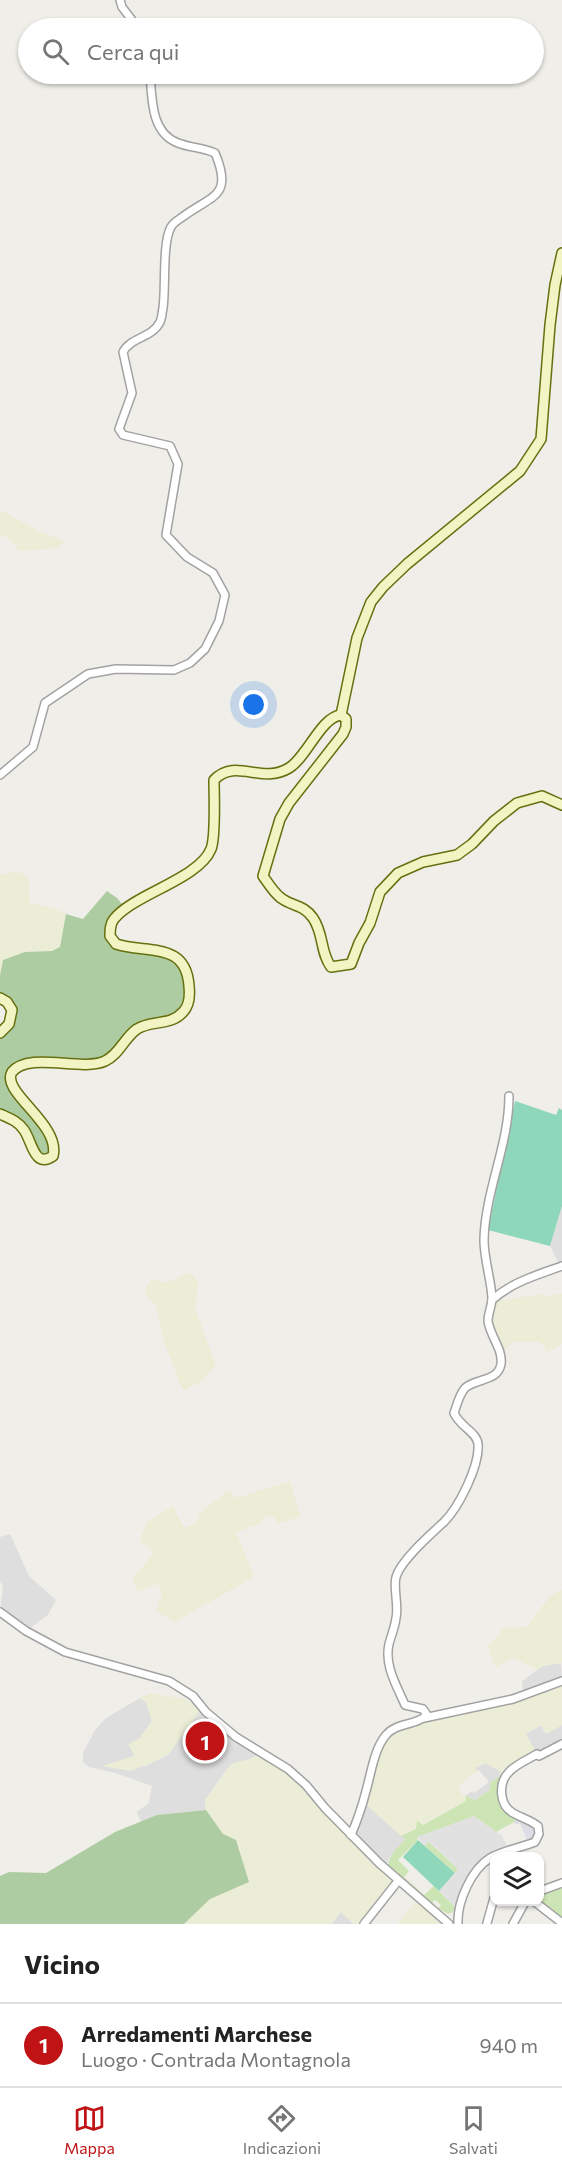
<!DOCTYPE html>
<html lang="it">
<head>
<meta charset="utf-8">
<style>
	:root { --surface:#fff; --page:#f6f6f6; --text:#222; --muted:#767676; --line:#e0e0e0; --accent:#bf1315 }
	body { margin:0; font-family:Commissioner,sans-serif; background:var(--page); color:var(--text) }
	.controls { position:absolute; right:18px; bottom:18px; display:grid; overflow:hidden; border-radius:12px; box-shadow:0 2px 4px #0004 }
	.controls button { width:54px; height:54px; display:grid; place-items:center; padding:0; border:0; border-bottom:2px solid var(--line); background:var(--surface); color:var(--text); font:30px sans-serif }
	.you { position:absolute; left:254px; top:705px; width:21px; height:21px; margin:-15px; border:4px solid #fff; border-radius:50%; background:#1a73e8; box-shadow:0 0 0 9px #1a73e833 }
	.badge { display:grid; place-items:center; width:39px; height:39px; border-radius:50%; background:var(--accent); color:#fff; font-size:20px; font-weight:700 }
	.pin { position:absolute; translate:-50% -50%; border:3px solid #fff; box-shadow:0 2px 6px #0006 }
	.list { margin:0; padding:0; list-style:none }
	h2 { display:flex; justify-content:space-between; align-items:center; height:78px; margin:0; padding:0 24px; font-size:26px }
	h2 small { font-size:20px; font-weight:400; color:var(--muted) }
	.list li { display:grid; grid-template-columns:39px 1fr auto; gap:18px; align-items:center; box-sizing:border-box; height:84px; padding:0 24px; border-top:2px solid var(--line) }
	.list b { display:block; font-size:22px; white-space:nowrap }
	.list p { margin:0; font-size:20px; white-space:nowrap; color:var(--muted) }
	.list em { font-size:20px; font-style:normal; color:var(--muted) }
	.icon { flex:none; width:33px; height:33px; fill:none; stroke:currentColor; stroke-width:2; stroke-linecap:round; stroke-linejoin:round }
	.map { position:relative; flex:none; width:562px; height:1924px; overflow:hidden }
	.search { position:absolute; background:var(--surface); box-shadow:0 2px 4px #0004; left:18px; right:18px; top:18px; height:66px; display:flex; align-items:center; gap:15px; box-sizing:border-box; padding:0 21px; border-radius:33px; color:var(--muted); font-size:22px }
	.sheet { height:162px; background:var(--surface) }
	nav { display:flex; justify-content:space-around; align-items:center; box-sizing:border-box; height:84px; border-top:2px solid var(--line); background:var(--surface); font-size:16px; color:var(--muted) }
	nav a { display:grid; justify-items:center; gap:3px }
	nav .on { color:var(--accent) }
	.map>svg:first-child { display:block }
	.residential { fill:#dfdede }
	.farmland { fill:#ebedd6 }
	.grass { fill:#cde5b4 }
	.forest { fill:#aecca1 }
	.pitch { fill:#8fd7ba }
	.parking { fill:#e1e1e1 }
	.plaza { fill:#dddde6 }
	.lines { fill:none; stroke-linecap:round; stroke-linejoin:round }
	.street-casing { stroke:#a2a2a2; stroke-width:10 }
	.secondary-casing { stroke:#677010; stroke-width:12 }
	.street { stroke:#fff; stroke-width:7 }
	.secondary { stroke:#f2f4c3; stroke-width:9 }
</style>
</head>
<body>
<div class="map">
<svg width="562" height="1924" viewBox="0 0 562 1924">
	<rect width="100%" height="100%" fill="#f0eee9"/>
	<g class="residential">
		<path d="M562,1206V1266L561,1267L550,1246Z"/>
		<path d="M10,1534L29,1576L56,1600L48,1615L26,1631L0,1612L3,1587L0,1581V1537Z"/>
		<path d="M561,1662L562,1681L523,1696L522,1681L543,1666Z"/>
		<path d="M140,1698L146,1702L152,1721L139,1739L135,1756L103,1766H145L168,1755L199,1712L203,1716L206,1712L261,1752L253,1758L231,1764L205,1800L206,1810L157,1815L141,1823L137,1812L149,1803L152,1786L115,1773L89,1767L83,1762V1753L95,1730L106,1718Z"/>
		<path d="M541,1725L546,1734L562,1725V1742L537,1754L525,1734Z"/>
		<path d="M486,1763L500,1771V1776L490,1783V1790L476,1800L465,1796L472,1791L474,1793L489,1782L479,1770L477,1771L475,1768Z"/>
		<path d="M363,1802L406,1839L389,1858L387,1864L353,1832Z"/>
		<path d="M341,1912L354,1924H331Z"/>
	</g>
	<g class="farmland">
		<path d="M0,510L41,532L66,542L56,548L19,551L11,540L0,534Z"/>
		<path d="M12,872L23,873L29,879V903L52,908L66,914L60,947L52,951L25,952L0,975V876Z"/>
		<path d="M189,1273L193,1275L198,1284L195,1309L216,1365L202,1381L183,1391L164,1342L156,1306L144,1291L152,1279L166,1283Z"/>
		<path d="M562,1293V1344L548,1352L540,1342H513L501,1354L495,1339L489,1310L492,1300H504L541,1294L550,1296Z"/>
		<path d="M290,1481L300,1517L278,1523L272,1515L262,1518V1523L236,1532L254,1577L174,1622L156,1611L162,1594L158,1583L138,1592L132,1579L154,1553L140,1540L147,1522L173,1506L184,1528L197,1523L200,1513L229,1490L237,1498Z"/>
		<path d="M562,1590V1663L543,1666L538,1670L514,1658L495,1667L488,1646L504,1628L527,1627L550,1596Z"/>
		<path d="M562,1680V1725L546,1734L541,1725L526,1734L537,1754L508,1772L505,1779L500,1776V1771L485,1763L475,1768L477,1771L458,1786L466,1801L401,1836L363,1802L381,1743L397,1726L513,1699Z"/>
		<path d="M150,1693L185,1699L201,1710L168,1755L131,1771L102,1766L135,1756L128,1744L139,1739L152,1721L146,1702L140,1698Z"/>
		<path d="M261,1752L288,1769L398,1881L366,1924H354L341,1912L331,1924H184L210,1899L249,1882L236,1840L223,1834L206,1810L205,1800L231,1764L253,1758Z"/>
		<path d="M416,1902L442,1923L441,1924H397Z"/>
	</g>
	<g class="grass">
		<path d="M500,1776L505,1779L501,1787L507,1807L521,1815L518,1820L496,1832L474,1816L417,1838L418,1840L398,1860L409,1871L404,1877L424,1895L434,1886L455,1907L453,1912L448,1914L438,1908L441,1905L435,1900L432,1903L388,1867C388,1856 398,1847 406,1839L401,1836L416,1829L417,1821L423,1825L466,1801L465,1796L476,1800L490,1790V1783Z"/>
		<path d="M428,1841L458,1869L456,1874L425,1846Z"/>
		<path d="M562,1883V1923L540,1902V1891Z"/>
	</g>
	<g class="forest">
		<path d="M107,891L117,898L126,909L110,927L116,944L170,953L189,977L183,1012L148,1024L101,1063L29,1064L8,1078L40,1119L55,1150L42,1160L24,1130L0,1114V1033L12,1010L0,998V975L3,960L25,952L52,951L60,947L66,914L83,919Z"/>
		<path d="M206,1810L223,1834L236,1840L249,1882L210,1899L184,1924H0V1876L9,1872L46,1873L115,1832L157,1815Z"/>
	</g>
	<g class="pitch">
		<path d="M515,1101L556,1115L559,1108L562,1110V1206L550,1246L488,1230Z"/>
		<path d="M418,1840L456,1874L439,1891L403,1857Z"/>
	</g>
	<g class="parking">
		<path d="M199,1712L203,1716L206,1712L209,1719L240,1744L234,1747L194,1719Z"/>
		<path d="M474,1816L502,1836L507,1846L488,1857L475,1871L455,1907L439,1891L458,1869L429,1841L425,1846L417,1837Z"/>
	</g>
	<path class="plaza" d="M518,1820L532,1825L535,1830V1835L532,1839L527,1840L520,1823L516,1825L514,1821Z"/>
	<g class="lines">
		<defs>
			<g id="street">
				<path d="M120,0L122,7L138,28"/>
				<path d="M0,775L33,747L45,703L88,674L116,669L174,670L190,663L205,649L219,621L225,595L213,573L187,557L166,535L178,464L170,446L123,435L119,429L132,393L123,352C131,337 152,338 160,322C162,318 162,312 163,308C166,287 162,243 171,227C173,223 178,220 181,218C211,195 234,198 215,153C201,147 191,148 178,143C151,133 152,99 150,74"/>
				<path d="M492,1300C512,1282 537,1275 562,1266"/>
				<path d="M0,1612L26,1631L65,1652L169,1681L193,1696L206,1712L236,1737L288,1769L306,1785L325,1808L379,1863L449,1924"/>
				<path d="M424,1718L513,1699L562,1681"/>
				<path d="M351,1835C357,1821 362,1807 366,1791C371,1774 374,1749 386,1735C397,1722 416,1726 427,1715L423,1709L405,1705C397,1686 384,1666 389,1644C391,1636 395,1627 396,1618C399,1606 393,1588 396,1577C401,1560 431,1534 444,1522C459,1507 480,1465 478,1444C477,1432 460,1427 454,1413C457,1405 459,1395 465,1388C476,1378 498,1382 501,1364C503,1349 490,1336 488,1321C488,1313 492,1306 492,1298C491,1279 484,1259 484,1240C485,1191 509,1145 509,1096"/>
				<path d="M540,1891L562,1883"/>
				<path d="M535,1902L562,1923"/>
				<path d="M487,1923L494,1898"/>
				<path d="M364,1924L398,1881"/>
				<path d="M458,1924C457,1902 471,1870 490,1858C504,1850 520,1848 535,1842L539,1834L538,1826C530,1820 522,1818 513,1813C499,1805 498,1783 509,1772C516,1764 529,1759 537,1754L539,1756L562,1744"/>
				<path d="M513,1924L525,1902"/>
			</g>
			<g id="secondary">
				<path d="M341,715L346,719V727L343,734L289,803L280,819L263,876C268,883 274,893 281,898C293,907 303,904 313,918C324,934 320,952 331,967L351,964L359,943L370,923L380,892L398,873L423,862L457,855L472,844L494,821L517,803L542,796L562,805"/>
				<path d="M341,715L357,638L371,602L383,587L407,564L520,471L541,439L550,325L555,285L562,253"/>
				<path d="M0,998L7,1002L12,1010L9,1024L0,1033"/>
				<path d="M0,1114C9,1118 18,1121 24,1130C32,1141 34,1169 53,1156C61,1124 0,1092 12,1072C30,1051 81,1072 105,1061C119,1055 124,1038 137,1029C151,1020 171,1026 183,1012C189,1006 190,995 189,986C186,941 147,954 116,944L110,936C110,930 110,924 114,919C134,894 199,879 211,849C216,837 214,795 214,780C236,757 261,785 289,768C307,757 321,717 341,715"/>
			</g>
		</defs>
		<use href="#street" class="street-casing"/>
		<use href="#secondary" class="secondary-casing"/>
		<use href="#street" class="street"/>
		<use href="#secondary" class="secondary"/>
	</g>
</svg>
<div class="controls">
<button><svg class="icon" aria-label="layers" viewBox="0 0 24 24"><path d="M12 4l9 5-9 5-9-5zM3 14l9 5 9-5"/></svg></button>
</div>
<div class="you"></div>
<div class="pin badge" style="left:205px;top:1741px">1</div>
<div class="search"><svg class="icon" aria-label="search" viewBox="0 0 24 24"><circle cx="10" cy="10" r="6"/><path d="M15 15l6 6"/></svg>Cerca qui</div>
</div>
<section class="sheet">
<h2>Vicino<small></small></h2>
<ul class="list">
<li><span class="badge">1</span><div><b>Arredamenti Marchese</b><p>Luogo · Contrada Montagnola</p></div><em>940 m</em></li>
</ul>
</section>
<nav>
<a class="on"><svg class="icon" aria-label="map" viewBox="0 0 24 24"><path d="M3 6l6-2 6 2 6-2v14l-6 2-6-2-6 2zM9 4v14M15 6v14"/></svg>Mappa</a>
<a><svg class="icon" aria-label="directions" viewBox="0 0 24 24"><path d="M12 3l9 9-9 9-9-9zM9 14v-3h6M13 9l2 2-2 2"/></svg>Indicazioni</a>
<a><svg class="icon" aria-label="saved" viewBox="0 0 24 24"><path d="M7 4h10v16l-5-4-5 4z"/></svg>Salvati</a>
</nav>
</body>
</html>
